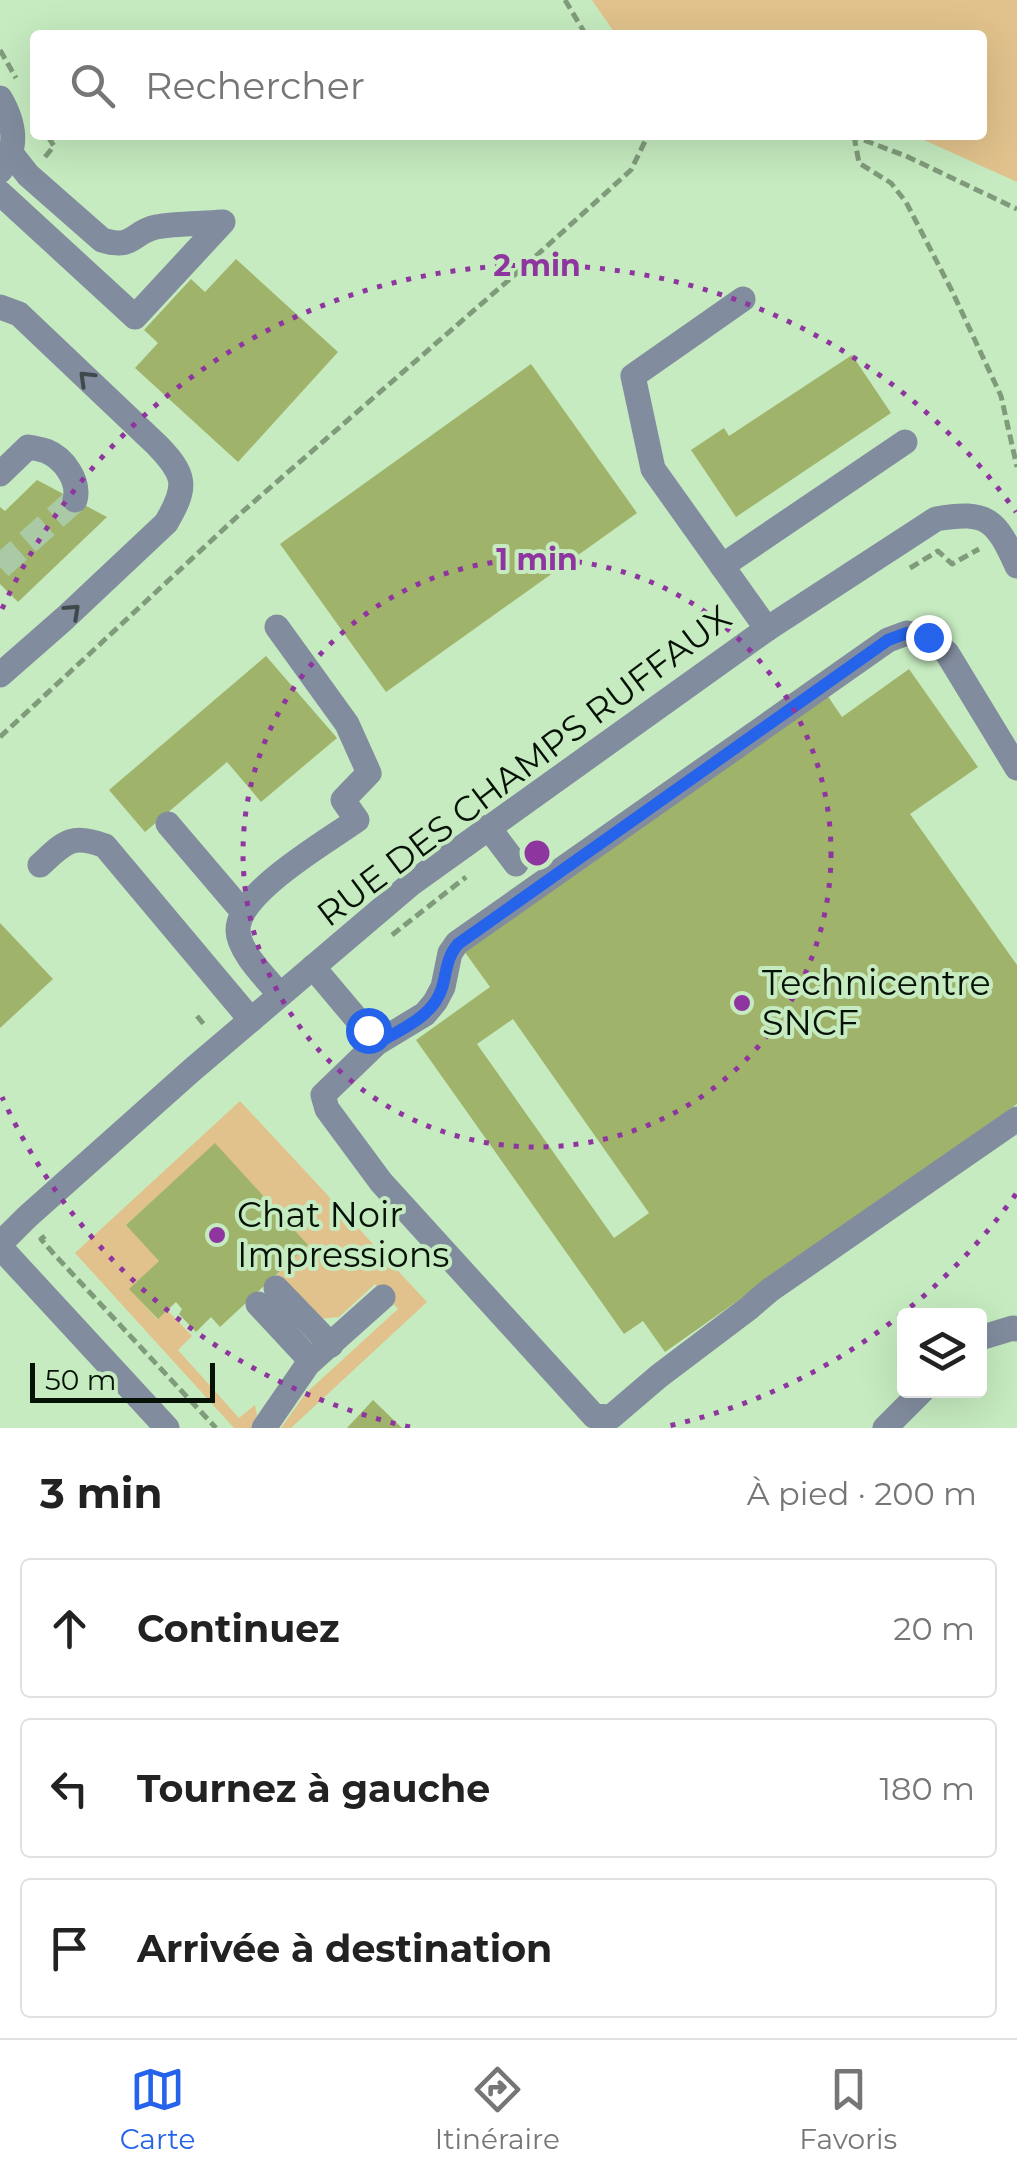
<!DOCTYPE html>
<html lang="fr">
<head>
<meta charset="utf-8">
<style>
	:root { --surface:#fff; --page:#f2f2f2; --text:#222; --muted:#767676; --line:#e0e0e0; --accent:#2563eb }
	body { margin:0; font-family:Montserrat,sans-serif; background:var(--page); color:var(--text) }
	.controls { position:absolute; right:30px; bottom:30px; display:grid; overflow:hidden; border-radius:10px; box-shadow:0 10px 40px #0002 }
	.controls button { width:90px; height:90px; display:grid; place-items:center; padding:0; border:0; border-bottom:2px solid var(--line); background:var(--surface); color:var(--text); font:50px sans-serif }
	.scale { position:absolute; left:30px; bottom:25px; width:185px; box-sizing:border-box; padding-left:10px; border:5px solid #061205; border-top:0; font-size:28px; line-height:35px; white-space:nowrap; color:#061205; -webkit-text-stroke:8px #c6ebc0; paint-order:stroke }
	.stop { position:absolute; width:30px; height:30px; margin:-22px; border:8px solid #2563eb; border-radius:50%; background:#fff }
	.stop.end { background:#2563eb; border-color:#fff; box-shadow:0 2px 10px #0008 }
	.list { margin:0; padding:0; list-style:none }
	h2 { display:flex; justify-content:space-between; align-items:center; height:130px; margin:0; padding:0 40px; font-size:42px }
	h2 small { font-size:32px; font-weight:400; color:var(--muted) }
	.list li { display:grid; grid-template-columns:65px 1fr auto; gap:30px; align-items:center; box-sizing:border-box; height:140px; margin:0 20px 20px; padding:0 20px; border:2px solid var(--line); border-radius:10px }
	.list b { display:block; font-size:38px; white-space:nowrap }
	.list em { font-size:32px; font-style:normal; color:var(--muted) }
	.icon { flex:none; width:55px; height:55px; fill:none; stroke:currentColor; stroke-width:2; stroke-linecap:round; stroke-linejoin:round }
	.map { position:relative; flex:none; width:1017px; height:1428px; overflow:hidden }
	.search { position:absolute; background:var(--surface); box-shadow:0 10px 40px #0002; left:30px; right:30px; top:30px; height:110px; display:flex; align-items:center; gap:25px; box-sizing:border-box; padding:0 35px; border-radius:10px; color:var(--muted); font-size:38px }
	.sheet { height:610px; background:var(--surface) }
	nav { display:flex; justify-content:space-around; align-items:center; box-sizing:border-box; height:140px; border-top:2px solid var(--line); background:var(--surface); font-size:28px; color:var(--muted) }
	nav a { display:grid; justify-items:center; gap:5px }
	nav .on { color:var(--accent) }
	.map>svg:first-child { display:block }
	.green { fill:#e1c28c }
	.building { fill:#a0b36a; fill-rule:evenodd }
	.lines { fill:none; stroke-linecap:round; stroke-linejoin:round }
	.minor-tunnel { stroke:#a9caa4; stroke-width:25; stroke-dasharray:25 12; stroke-linecap:butt }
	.path { stroke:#809b7b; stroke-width:5; stroke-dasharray:10 5; stroke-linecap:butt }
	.minor { stroke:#818c9e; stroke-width:25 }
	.oneway { stroke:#3d494a }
	.route { stroke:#2563eb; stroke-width:12 }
	.ring { fill:none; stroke:#8f35a0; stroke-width:5; stroke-dasharray:5 10 }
	.poi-dot { fill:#8f35a0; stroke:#c6ebc0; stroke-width:4 }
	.labels { text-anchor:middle; stroke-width:8; stroke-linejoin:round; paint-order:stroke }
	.street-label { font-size:35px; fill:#061205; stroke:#c6ebc0 }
	.poi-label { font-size:35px; fill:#061205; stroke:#c6ebc0; text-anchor:start }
	.centre { fill:#8f35a0; stroke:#c6ebc0; stroke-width:5 }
	.ring-label { font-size:30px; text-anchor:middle; font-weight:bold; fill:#8f35a0; stroke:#c6ebc0; stroke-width:8; stroke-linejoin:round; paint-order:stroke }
</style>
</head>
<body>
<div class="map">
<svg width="1017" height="1428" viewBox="0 0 1017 1428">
	<rect width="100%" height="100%" fill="#c6ebc0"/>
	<g class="green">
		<path d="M592,0H1017V182L924,140L906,135H982V35H616Z"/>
		<path d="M240,1101L427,1302L291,1428H281L305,1394L398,1309L375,1284L339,1317L320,1319L276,1275L308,1245L215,1144L127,1224L159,1261L130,1289L157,1319L167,1310L192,1336L178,1350L239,1418L255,1405L257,1415L252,1428H234L75,1253Z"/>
	</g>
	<g class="building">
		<path d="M236,259L338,352L238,462L135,368L158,343L144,330L191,279L205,292Z"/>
		<path d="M852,355L891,413L736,517L691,450L724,428L729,436Z"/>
		<path d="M531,364L637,513L386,692L280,544Z"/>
		<path d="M37,480L107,517L18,602L0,584V507L5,511Z"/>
		<path d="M266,656L337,738L261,802L227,762L145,832L109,790Z"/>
		<path d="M909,669L978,767L910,814L1017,965V1104L665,1352L643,1321L624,1334L416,1040L490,987L464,951L827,695L842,717ZM513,1019L649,1213L614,1238L477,1044Z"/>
		<path d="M0,923L53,979L0,1028Z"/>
		<path d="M215,1143L308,1245L220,1327L211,1317L196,1332L179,1314L182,1309L176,1302L158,1319L129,1289L159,1261L126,1225Z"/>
		<path d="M373,1400L402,1428H347Z"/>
	</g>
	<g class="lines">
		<path class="minor-tunnel" d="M0,567L75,500"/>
		<g class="path">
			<path d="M565,0L586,35"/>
			<path d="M0,50L16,78"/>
			<path d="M850,135L906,156L1017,209"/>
			<path d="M854,136L859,163L891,183L906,202L952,291L1001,396L1017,467"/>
			<path d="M45,157L54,146L47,135"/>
			<path d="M910,568L938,551L952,564L979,549"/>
			<path d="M0,737L241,513L526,265L631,170L648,135"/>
			<path d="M392,935L466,877"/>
			<path d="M197,1016L206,1027"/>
			<path d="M45,1236L41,1239L53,1253L216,1428"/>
		</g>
		<g class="minor">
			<path d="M0,98C14,122 20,147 0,171"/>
			<path d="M0,193L135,317L223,222C201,224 177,223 156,227C132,232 134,250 102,240L28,175L10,152"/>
			<path d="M743,299L633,376L653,469L767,629"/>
			<path d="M0,307L19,314L157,445C186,475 188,486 166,523L65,618L0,675"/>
			<path d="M0,474L28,447C34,448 40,449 46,451C64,458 80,481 75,500"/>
			<path d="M722,566L905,442"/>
			<path d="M277,627L347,724L369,773L343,800L357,820C328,841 238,892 238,930C238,951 267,979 280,995"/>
			<path d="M1017,768L947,653L928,637L907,633L888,640L457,943L450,953L443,987L435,1002L425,1014L377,1043L323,1095L327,1109L381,1182L594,1416L611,1417L659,1376L749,1308L770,1290L1017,1119"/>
			<path d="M168,824L243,912"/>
			<path d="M488,827L516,864"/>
			<path d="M40,865C65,842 71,833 105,846L251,1020"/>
			<path d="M313,967L377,1043"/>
			<path d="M0,1244L27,1217L192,1070L412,883L767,629L936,519C988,510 996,520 1017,566"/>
			<path d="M0,1247L167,1428"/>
			<path d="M276,1288L331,1345"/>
			<path d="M258,1304L311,1361"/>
			<path d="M980,1338L1013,1328L1017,1329"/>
			<path d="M264,1428L308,1364L383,1297"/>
			<path d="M885,1428L923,1390"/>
		</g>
	</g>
	<defs><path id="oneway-chevron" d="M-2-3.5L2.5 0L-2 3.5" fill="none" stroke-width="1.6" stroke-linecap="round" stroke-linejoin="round" transform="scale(2.5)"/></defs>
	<g class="oneway">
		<use href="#oneway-chevron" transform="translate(86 378) rotate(-136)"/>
		<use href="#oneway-chevron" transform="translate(73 611) rotate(-43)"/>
	</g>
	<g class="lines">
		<path class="route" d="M368,1030L378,1043C401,1029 433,1017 442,988C447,971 446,958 458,944L888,640L907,633L928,637"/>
	</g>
	<g class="ring">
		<circle cx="537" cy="853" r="294"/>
		<path d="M1016 1194A588 588 0 0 1 664 1427M410 1427A588 588 0 0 1 2 1097M2 609A588 588 0 0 1 1016 512"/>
	</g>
	<g class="poi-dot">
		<circle cx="742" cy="1003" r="10"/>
		<circle cx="217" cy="1235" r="10"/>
	</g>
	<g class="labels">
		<g class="street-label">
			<text transform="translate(524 766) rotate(-37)" y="12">RUE DES CHAMPS RUFFAUX</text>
		</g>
		<g class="poi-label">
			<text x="762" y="995">Technicentre<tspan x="762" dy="40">SNCF</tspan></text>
			<text x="237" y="1227">Chat Noir<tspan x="237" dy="40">Impressions</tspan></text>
		</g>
	</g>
	<circle cx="537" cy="853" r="15" class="centre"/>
	<g class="ring-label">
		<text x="537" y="276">2 min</text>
		<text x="537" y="570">1 min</text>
	</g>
</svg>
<div class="controls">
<button><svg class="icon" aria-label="layers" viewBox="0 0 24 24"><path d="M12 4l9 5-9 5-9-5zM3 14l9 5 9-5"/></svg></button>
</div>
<div class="scale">50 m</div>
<div class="stop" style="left:368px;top:1030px"></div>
<div class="stop end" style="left:928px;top:637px"></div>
<div class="search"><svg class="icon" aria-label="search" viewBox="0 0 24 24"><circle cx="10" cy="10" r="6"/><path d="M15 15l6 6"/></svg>Rechercher</div>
</div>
<section class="sheet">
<h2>3 min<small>À pied · 200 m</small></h2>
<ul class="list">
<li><svg class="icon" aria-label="ahead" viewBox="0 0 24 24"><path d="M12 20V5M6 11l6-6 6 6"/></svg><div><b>Continuez</b></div><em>20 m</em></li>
<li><svg class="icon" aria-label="left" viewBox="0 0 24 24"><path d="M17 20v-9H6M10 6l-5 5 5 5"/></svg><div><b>Tournez à gauche</b></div><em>180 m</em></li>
<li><svg class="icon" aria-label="arrive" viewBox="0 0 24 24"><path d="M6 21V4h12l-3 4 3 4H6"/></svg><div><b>Arrivée à destination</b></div></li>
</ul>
</section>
<nav>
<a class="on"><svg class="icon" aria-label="map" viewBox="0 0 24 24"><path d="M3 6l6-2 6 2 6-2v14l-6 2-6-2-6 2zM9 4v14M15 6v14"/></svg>Carte</a>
<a><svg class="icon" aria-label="directions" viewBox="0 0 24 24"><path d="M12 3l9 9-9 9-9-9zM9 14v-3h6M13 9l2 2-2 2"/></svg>Itinéraire</a>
<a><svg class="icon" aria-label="saved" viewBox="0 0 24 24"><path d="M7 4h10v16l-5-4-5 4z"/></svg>Favoris</a>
</nav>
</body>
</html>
